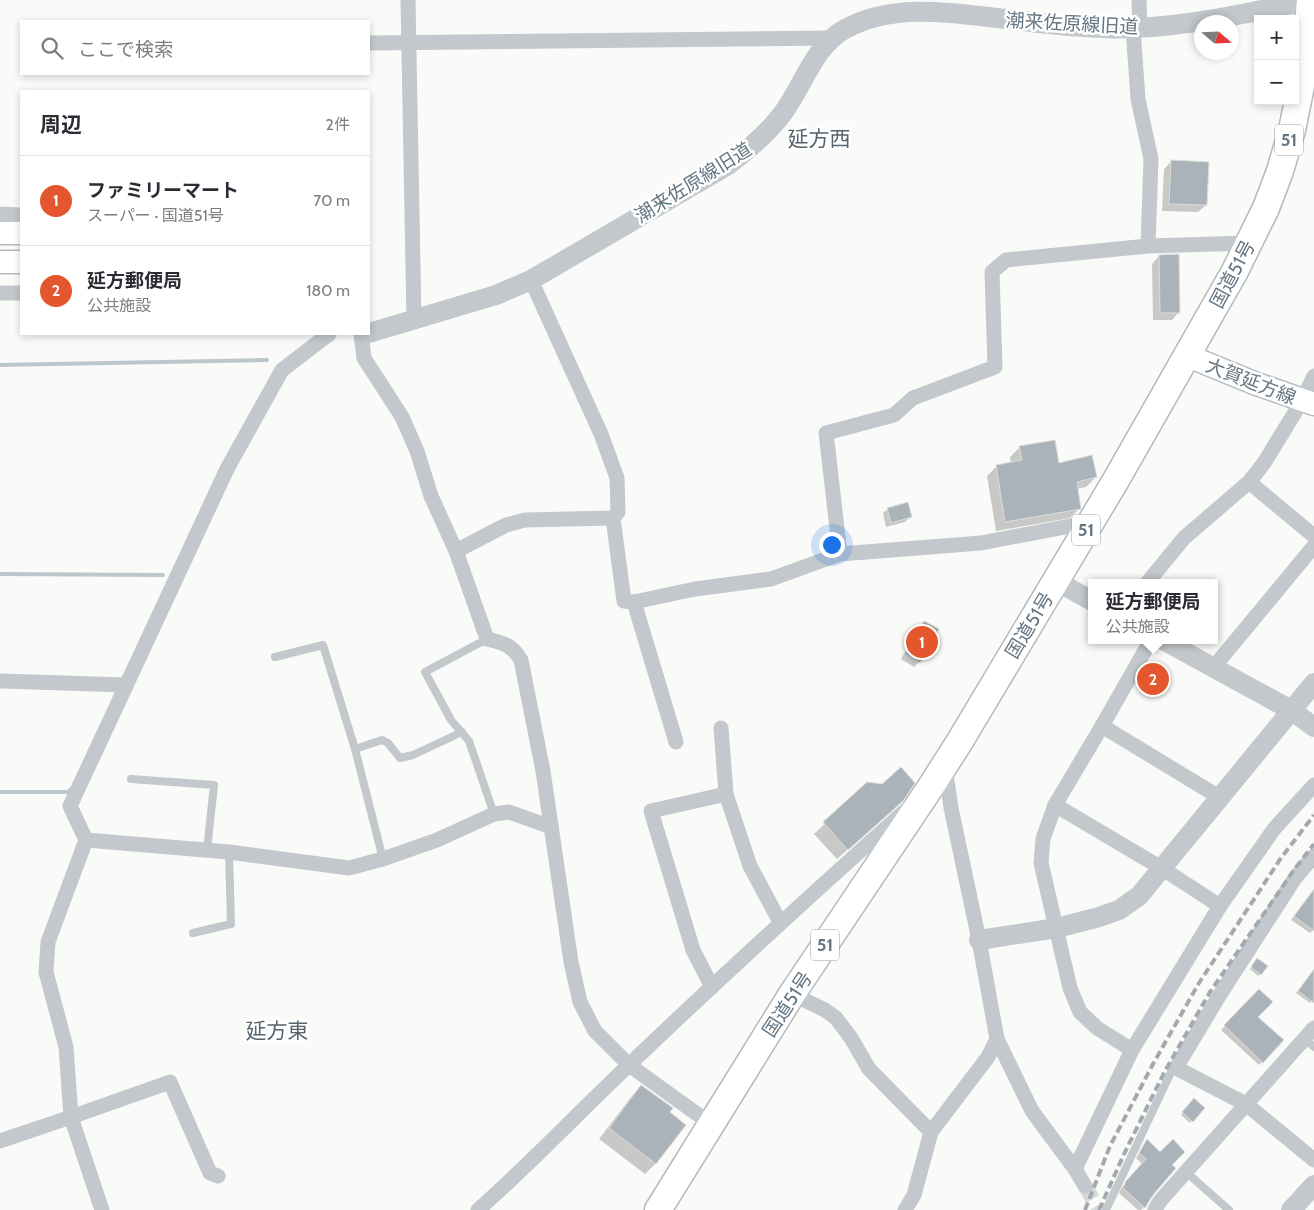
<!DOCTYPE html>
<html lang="ja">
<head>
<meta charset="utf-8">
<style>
	:root { --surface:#fff; --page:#f2f2f3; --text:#2b2b33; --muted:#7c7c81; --line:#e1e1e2; --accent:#e4572e }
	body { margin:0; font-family:Cabin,"Noto Sans JP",sans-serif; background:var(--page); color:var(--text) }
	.controls { position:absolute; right:15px; top:15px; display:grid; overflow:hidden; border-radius:0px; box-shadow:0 2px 8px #0003 }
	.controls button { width:45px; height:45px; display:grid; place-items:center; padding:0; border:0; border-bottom:1px solid var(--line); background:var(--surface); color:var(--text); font:25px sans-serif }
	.compass { position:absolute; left:1194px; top:15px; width:45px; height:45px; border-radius:50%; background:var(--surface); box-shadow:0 2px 8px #0003; rotate:109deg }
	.you { position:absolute; left:831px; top:544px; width:18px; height:18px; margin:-12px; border:4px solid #fff; border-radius:50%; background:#1a73e8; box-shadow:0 0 0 8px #1a73e833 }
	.badge { display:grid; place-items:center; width:32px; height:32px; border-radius:50%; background:var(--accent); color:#fff; font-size:16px; font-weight:700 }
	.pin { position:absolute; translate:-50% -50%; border:2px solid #fff; box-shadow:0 1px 5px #0006 }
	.popup { position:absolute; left:1088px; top:579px; width:130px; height:65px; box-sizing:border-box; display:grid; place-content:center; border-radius:0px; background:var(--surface); filter:drop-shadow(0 1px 4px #0005); font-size:16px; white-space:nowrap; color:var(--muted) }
	.popup b { font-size:19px; color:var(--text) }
	.popup::after { content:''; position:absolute; left:50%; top:100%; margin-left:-10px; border:10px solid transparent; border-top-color:var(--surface) }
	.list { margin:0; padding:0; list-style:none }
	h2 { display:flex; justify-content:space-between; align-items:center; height:65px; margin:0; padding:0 20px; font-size:21px }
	h2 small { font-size:16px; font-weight:400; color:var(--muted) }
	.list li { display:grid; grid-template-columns:32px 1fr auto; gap:15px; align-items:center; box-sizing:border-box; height:90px; padding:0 20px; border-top:1px solid var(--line) }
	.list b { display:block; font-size:19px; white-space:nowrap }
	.list p { margin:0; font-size:16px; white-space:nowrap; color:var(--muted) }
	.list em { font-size:16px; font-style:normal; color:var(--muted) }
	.icon { flex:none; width:28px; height:28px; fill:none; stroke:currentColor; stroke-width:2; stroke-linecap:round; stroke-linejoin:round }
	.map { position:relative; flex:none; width:1314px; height:1210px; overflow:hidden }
	.search { position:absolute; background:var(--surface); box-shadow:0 2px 8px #0003; left:20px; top:20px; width:350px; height:55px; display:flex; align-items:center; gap:12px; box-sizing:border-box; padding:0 18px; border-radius:0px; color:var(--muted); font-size:19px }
	.panel { position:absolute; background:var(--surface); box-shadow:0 2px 8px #0003; left:20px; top:90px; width:350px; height:245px; border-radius:0px }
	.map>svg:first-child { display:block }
	.shadow { fill:#0003 }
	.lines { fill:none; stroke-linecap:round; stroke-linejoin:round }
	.stream { stroke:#bbc7cb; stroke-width:4 }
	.building { fill:#aab3b9; stroke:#dcdcda }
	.minor-tunnel { stroke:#d5d9db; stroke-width:15; stroke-dasharray:15 8; stroke-linecap:butt }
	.secondary-casing { stroke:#b3babf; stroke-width:25 }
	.trunk-casing { stroke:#b4b9bd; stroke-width:29 }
	.service { stroke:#c3c8cc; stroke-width:8 }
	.minor { stroke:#c3c8cc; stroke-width:15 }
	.tertiary { stroke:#c3c8cc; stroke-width:20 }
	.secondary { stroke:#fff; stroke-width:22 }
	.trunk { stroke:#fff; stroke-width:26 }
	.rail { stroke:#a2aab0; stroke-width:4; stroke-dasharray:8 4; stroke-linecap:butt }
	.labels { text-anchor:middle; stroke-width:5; stroke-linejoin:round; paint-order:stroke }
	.shield { fill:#fff; stroke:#939fa8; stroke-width:1 }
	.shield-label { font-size:18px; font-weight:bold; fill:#657683 }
	.street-label { font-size:19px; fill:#657683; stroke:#fff }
	.quarter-label { font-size:21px; fill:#57646e; stroke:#fff }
</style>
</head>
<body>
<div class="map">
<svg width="1314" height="1210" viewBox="0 0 1314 1210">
	<rect width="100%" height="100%" fill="#fafaf8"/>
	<g class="shadow">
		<path d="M1172,161L1206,205L1198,212L1162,211L1164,169Z"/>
		<path d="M1159,256L1179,312L1172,320H1153L1152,264Z"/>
		<path d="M1020,447L1058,465L1096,477L1086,487L1077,489L1080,508L1070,518L996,531L987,476L997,466L1011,464L1010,457Z"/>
		<path d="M888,509L910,517L905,522L886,527L883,513Z"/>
		<path d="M924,622L919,662L914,667L901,659L919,627Z"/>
		<path d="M867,784L891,811L837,859L814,834Z"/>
		<path d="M1305,902L1314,903V929L1310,933L1291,920Z"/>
		<path d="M1255,961L1260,974L1258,976L1250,969Z"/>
		<path d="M1314,972V998L1310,1003L1296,993Z"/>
		<path d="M1259,990L1257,1017L1282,1041L1259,1065L1221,1030Z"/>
		<path d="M641,1087L685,1125L655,1164L645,1174L599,1139L631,1097Z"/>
		<path d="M1195,1100L1204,1108L1190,1123L1181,1115Z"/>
		<path d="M1147,1141L1152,1194L1144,1207L1141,1210H1138L1119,1193L1122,1187L1142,1164L1136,1158Z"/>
	</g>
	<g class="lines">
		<g class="stream">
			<path d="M0,365L267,360"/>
			<path d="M0,574L163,575"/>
			<path d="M0,792H69L70,790"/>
		</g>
	</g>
	<g class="building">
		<path d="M1171,160L1209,162L1207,205L1169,204Z"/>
		<path d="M1179,254L1180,313H1160L1159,255Z"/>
		<path d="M1055,440L1059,463L1092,455L1097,477L1077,482L1081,509L1005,522L996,465L1022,460L1019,446Z"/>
		<path d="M908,502L912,517L891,523L887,508Z"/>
		<path d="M924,621L939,629L920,663L905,654Z"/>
		<path d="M901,767L915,783L903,801L848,850L823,822L867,782L882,784Z"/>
		<path d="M1314,889V931L1294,916Z"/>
		<path d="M1257,958L1268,966L1261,975L1251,967Z"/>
		<path d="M1314,969V1003L1298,991Z"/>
		<path d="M1259,989L1273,1002L1258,1017L1284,1040L1263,1063L1224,1025Z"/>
		<path d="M641,1085L673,1108L670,1112L686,1125L656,1164L609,1128Z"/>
		<path d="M1194,1098L1205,1108L1193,1122L1182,1112Z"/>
		<path d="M1147,1139L1160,1152L1173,1139L1185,1152L1172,1165L1176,1168L1153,1195L1145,1208L1123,1188L1126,1181L1146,1159L1139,1153Z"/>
	</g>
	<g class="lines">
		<path class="minor-tunnel" d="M1085,1186L1099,1210"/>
		<defs>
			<g id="secondary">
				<path d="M0,233H21"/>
				<path d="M0,262H21"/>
				<path d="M1188,356L1254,383L1314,404"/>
			</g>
			<path id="trunk" d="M658,1210L792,994L930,788L960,741L1116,480L1235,271L1266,208L1280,171L1292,130L1305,66L1310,0"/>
		</defs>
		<use href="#secondary" class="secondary-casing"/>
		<use href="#trunk" class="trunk-casing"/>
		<g class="service">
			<path d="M487,639L425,672L451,720L469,741L494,814"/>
			<path d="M275,657L323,645L355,749L383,859"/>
			<path d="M355,749L382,740L388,743L400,758L413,755L462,732"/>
			<path d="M131,779L214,785L207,850"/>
			<path d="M193,933L231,924L229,852"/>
			<path d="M1304,1039L1314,1047"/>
			<path d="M1186,1172L1229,1210"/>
			<path d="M1106,1210L1172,1070L1176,1068"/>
		</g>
		<g class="minor">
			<path d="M408,0L414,320"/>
			<path d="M1139,0L1140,28"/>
			<path d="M1133,28L1138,99L1151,159L1148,246"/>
			<path d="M369,43L831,38"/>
			<path d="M0,214L21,215"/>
			<path d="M531,280L601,434L617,478L618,512L613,518L624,601L634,602L695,589L771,579L840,554L981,543L1091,522"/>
			<path d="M0,293H21"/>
			<path d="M361,334L364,358L402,417L417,451L431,496L456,551L487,639C504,643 512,645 521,660L543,771L571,962L580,1002L595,1031L629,1065L711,1124"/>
			<path d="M1249,482L1314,536"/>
			<path d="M456,551L506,525L525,520L613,518"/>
			<path d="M840,554L826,433L894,415L913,398L995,367L992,272L1006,260L1148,246L1249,243"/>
			<path d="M1147,583L1184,538L1249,482L1264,463L1302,401L1314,376"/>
			<path d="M634,602L676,742"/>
			<path d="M1213,668L1314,546"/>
			<path d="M2,681L126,685"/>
			<path d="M1102,726L1219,797"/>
			<path d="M721,728L726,794L750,866L780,922"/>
			<path d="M1055,805L1163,869L1220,906"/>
			<path d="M86,840L229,852L349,868L383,859L437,840L494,814L509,812L551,827"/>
			<path d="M1314,856L1295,878L1219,996L1176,1068L1246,1104L1314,1160"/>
			<path d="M712,987L693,950L651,811L726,794"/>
			<path d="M792,994L825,1010L836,1018L851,1038L869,1069L931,1132"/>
			<path d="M997,1039L1032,1111L1075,1169L1085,1186"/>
			<path d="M1132,1050L1097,1028L1080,1012L1070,988L1041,863L1043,839L1055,805L1102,726L1151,640"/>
			<path d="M0,1141L71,1117L170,1082L210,1173L218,1176"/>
			<path d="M1075,1169L1132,1050L1220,906L1274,829L1314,785"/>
			<path d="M102,1210L71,1117L66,1047L46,972L48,942L86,840L70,806L227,469L282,370L329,334"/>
			<path d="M478,1210C531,1163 579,1112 631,1063C721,977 813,893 906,810"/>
			<path d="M905,1210L914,1195L931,1132L988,1057L997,1039L979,940L951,808L945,766"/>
			<path d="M1155,1210L1160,1201L1314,1028"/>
		</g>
		<g class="tertiary">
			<path d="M369,333L496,295L531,280L728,165C748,150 768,133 783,113C803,86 814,46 845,29C895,2 953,13 1006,19C1048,24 1091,30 1134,28C1193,26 1252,12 1310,0"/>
			<path d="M1056,581L1092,601"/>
			<path d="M1163,640L1291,710L1314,727"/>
			<path d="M979,940L1057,928L1099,917L1119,910L1139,896L1314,683"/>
			<path d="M1291,1210L1314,1185"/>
		</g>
		<use href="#secondary" class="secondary"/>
		<use href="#trunk" class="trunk"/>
		<g class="rail">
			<path d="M1085,1210L1110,1146L1153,1064L1199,983L1281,858L1314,815"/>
			<path d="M1099,1210L1125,1152L1165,1071L1210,992L1294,870L1314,844"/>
		</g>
	</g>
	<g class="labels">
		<g class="shield">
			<rect x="1275" y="124.5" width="28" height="31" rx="4"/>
			<rect x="1072" y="514.5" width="28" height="31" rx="4"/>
			<rect x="811" y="929.5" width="28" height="31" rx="4"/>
		</g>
		<g class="shield-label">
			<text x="1289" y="146">51</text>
			<text x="1086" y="536">51</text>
			<text x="825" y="951">51</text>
		</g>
		<g class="street-label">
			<text transform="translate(1072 23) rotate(3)" y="7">潮来佐原線旧道</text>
			<text transform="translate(693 182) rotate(-32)" y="7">潮来佐原線旧道</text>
			<text transform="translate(1232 274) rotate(-62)" y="7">国道51号</text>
			<text transform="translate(1251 381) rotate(21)" y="7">大賀延方線</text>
			<text transform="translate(1029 625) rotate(-59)" y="7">国道51号</text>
			<text transform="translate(787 1004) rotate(-57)" y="7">国道51号</text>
		</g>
		<g class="quarter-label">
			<text x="819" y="146">延方西</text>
			<text x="277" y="1038">延方東</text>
		</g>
	</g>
</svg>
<div class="controls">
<button>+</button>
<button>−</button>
</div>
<svg class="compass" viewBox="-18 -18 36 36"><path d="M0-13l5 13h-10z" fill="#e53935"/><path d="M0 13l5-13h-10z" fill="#7c7c81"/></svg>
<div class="you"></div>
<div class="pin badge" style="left:922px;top:642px">1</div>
<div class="pin badge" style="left:1153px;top:679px">2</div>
<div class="popup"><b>延方郵便局</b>公共施設</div>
<div class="search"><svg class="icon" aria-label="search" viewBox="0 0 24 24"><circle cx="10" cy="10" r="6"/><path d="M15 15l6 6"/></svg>ここで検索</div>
<section class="panel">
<h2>周辺<small>2件</small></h2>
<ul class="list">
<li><span class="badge">1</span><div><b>ファミリーマート</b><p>スーパー · 国道51号</p></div><em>70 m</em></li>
<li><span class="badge">2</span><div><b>延方郵便局</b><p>公共施設</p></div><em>180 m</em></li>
</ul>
</section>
</div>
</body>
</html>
